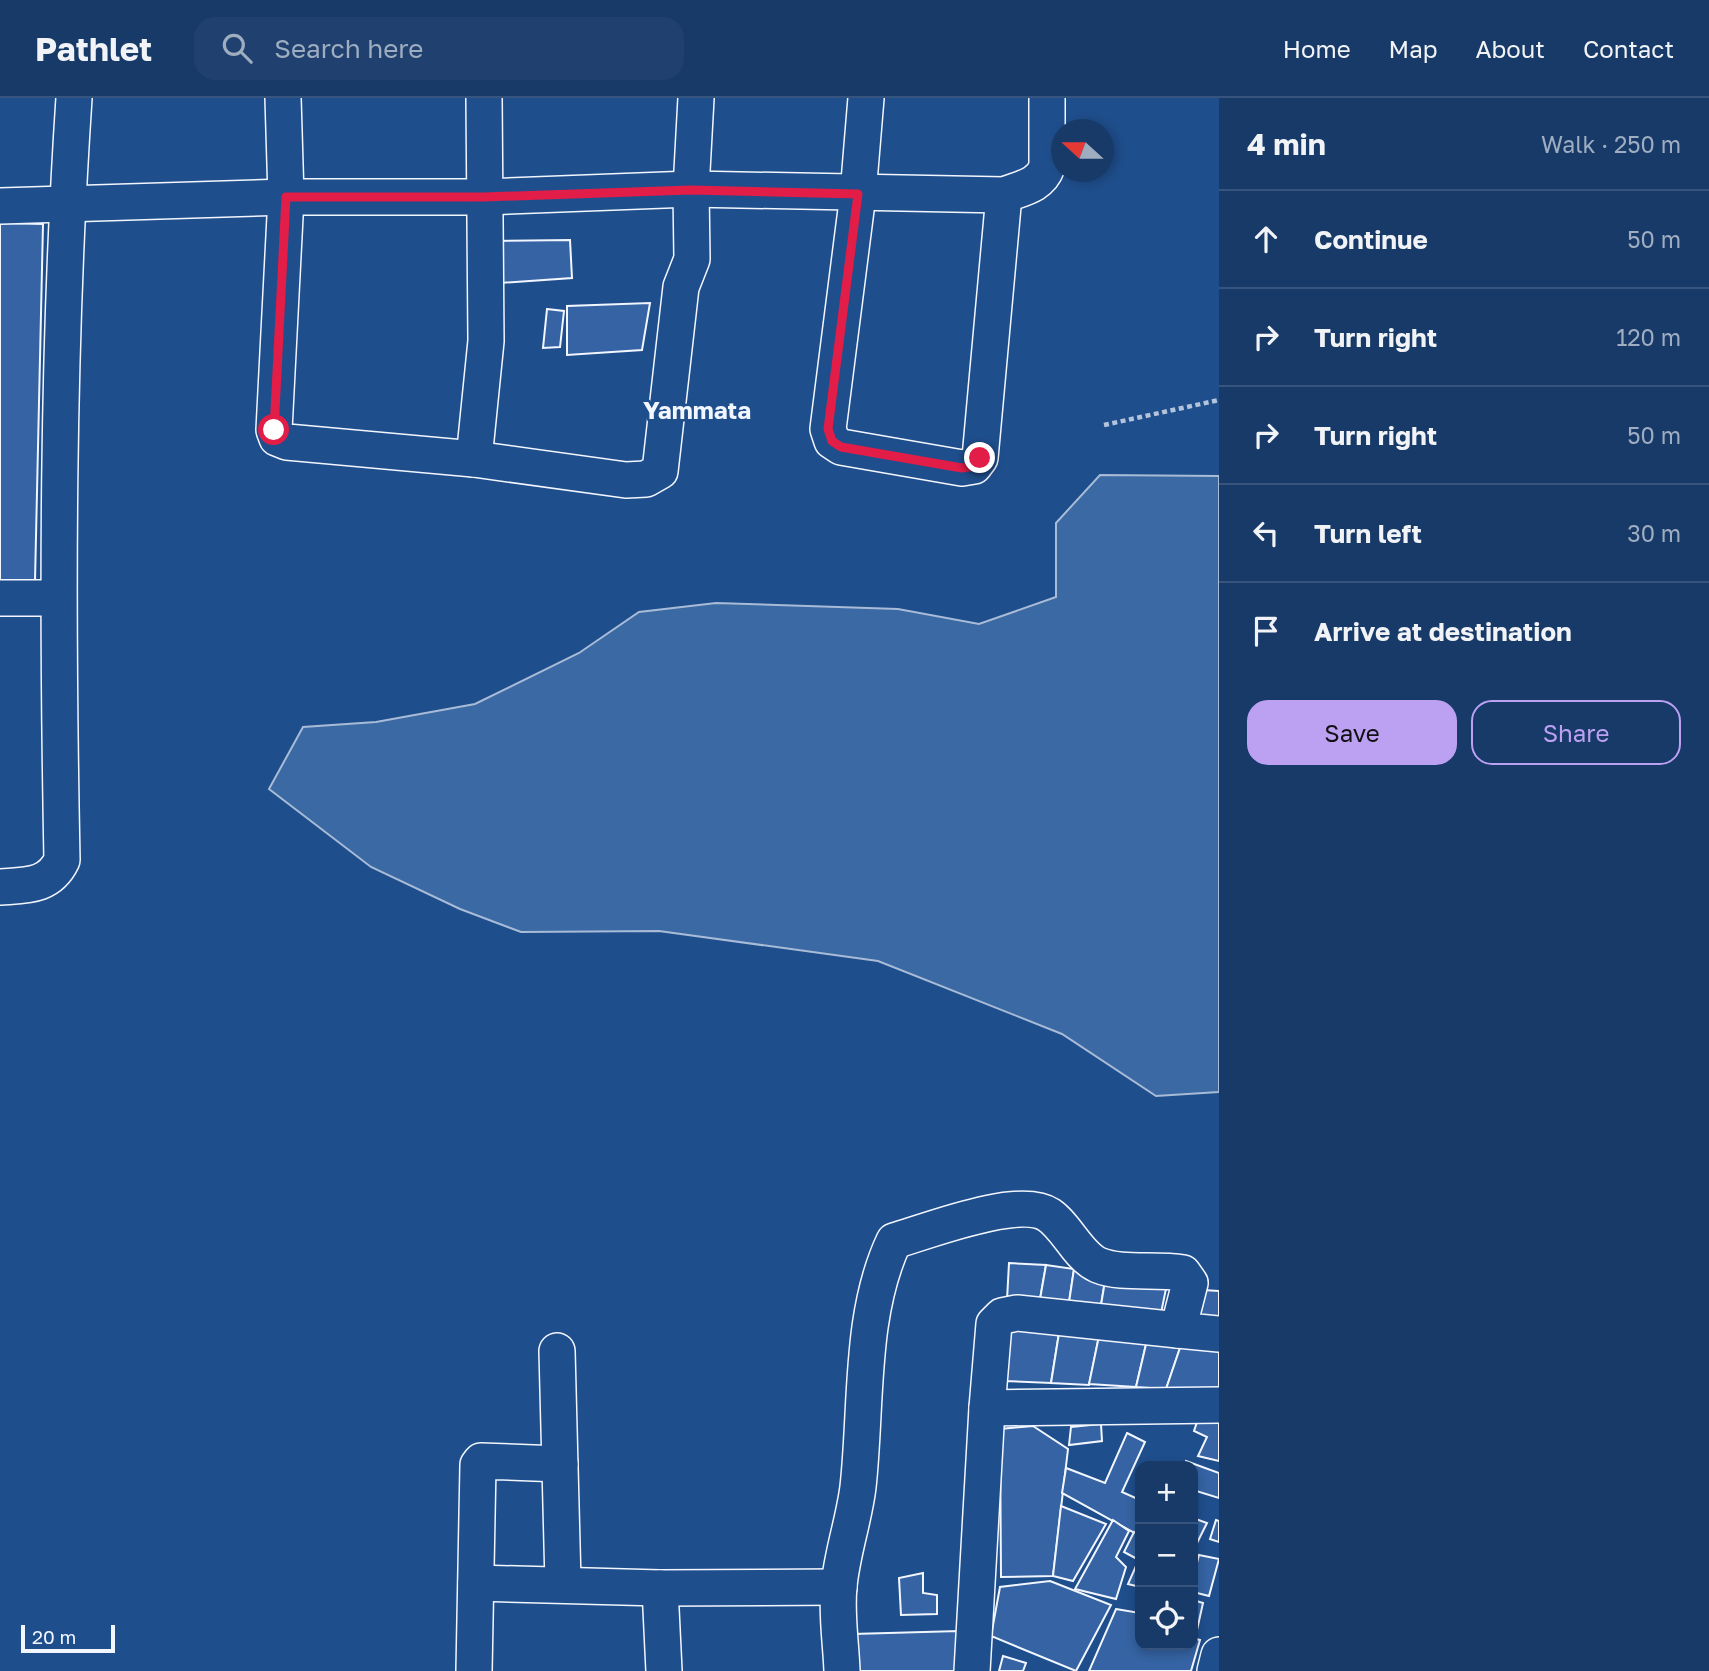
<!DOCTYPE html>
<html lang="en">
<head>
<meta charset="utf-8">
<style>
	:root { --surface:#173a69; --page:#20416f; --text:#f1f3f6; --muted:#9eadc0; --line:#36547d; --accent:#bca0f2 }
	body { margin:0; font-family:"Golos Text",sans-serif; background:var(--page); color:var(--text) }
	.controls { position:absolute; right:21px; bottom:21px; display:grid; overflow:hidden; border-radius:14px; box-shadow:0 4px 10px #0003 }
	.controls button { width:63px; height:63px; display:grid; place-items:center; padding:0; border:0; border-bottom:2px solid var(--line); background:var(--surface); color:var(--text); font:35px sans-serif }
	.compass { position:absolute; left:1051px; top:21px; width:63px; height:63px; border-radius:50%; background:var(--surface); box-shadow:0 4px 10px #0003; rotate:291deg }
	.scale { position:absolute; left:21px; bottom:18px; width:94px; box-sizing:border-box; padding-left:7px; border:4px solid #f2f6ff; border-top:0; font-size:19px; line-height:24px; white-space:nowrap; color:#f2f6ff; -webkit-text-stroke:5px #1f4e8c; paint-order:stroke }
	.stop { position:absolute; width:21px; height:21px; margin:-16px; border:5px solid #e11d48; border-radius:50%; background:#fff }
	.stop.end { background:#e11d48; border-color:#fff; box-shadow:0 2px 7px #0008 }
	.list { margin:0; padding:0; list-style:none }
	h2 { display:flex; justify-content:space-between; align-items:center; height:91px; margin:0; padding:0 28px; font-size:30px }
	h2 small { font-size:23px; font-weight:400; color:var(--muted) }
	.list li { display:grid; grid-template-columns:46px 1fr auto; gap:21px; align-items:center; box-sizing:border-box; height:98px; padding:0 28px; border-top:2px solid var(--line) }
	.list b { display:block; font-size:26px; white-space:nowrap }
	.list em { font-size:23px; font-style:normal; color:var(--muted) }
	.actions { display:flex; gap:14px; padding:21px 28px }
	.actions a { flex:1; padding:16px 0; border:2px solid var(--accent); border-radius:21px; text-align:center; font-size:24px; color:var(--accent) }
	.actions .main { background:var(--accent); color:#111 }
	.icon { flex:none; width:38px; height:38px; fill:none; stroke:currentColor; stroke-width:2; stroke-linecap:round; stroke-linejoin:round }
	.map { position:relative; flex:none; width:1219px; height:1573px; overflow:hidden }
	header { display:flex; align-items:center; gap:42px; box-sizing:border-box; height:98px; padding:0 35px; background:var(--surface); border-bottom:2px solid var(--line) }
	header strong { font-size:33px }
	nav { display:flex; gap:38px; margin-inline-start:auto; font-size:24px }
	.search { width:490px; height:63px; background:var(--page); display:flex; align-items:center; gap:18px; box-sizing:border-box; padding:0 24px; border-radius:21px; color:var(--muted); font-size:26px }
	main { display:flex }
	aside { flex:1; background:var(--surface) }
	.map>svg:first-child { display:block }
	.water { fill:#3b69a3; stroke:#a8bbd7; stroke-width:2 }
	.building { fill:#3563a3; stroke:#f2f6ff; stroke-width:2 }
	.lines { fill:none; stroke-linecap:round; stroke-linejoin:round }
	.minor-casing { stroke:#f2f6ff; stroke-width:38 }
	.path { stroke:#b3c4dc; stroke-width:4.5; stroke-dasharray:5 3.5; stroke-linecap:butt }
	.minor { stroke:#1f4e8c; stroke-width:35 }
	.route { stroke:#e11d48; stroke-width:9 }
	.labels { text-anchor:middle; stroke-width:5; stroke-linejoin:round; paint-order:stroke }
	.district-label { font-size:24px; font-weight:bold; fill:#f2f6ff; stroke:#1f4e8c }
</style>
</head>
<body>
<header>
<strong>Pathlet</strong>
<div class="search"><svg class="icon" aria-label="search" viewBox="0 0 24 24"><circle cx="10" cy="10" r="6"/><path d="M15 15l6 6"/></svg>Search here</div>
<nav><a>Home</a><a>Map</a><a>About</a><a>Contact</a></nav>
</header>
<main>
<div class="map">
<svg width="1219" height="1573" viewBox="0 0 1219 1573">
	<rect width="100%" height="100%" fill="#1f4e8c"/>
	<path class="water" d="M1100,377L1219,378V994L1156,998L1062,936L878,863L659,833L521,834L460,811L371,769L269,691L303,629L376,624L475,606L579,555L639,514L716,505L898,511L979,526L1056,499V425Z"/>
	<g class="building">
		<path d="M0,125L43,126L35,483L0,482Z"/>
		<path d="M570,142L572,180L499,185L493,143Z"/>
		<path d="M650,205L642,252L567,257V208Z"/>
		<path d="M547,211L564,213L560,249L543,250Z"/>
		<path d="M1009,1165L1046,1167L1039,1207L1007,1202Z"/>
		<path d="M1046,1167L1074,1171L1068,1211L1039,1207Z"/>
		<path d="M1074,1171L1106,1177L1100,1213L1068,1211Z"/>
		<path d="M1106,1177L1168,1181L1160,1220L1100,1213Z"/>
		<path d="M1203,1192L1219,1193V1220L1196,1218Z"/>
		<path d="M1011,1230L1059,1235L1051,1285L1004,1283Z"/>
		<path d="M1059,1235L1099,1238L1089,1287L1051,1285Z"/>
		<path d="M1099,1238L1147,1242L1136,1289L1089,1286Z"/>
		<path d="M1147,1242L1182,1244L1166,1291L1136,1289Z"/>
		<path d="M1182,1244L1219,1248V1296L1166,1291Z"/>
		<path d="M1200,1315L1219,1318V1363L1198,1358L1207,1339L1194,1333Z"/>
		<path d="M1101,1326L1102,1343L1069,1347L1071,1329Z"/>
		<path d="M1033,1328L1068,1351L1053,1478L1001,1479L1000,1331Z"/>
		<path d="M1127,1335L1145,1344L1122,1394L1140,1402V1438L1062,1395L1066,1370L1105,1385Z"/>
		<path d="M1186,1363L1219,1375V1400L1193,1392V1368H1184Z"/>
		<path d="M1061,1408L1106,1426L1073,1483L1053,1478Z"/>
		<path d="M1193,1420L1207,1425L1193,1453Z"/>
		<path d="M1113,1422L1129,1433L1116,1459L1126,1469L1116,1501L1075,1491Z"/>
		<path d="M1216,1422L1219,1423V1444L1210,1441Z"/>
		<path d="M1134,1434L1140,1438L1139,1462L1124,1454Z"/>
		<path d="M1199,1457L1219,1461L1209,1498L1193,1494V1480Z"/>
		<path d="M1140,1459V1489L1128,1486Z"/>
		<path d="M923,1475V1495L937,1497V1516L901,1517L899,1480Z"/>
		<path d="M1050,1483L1111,1507L1076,1573L991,1538L1000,1489Z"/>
		<path d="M1193,1502L1203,1505L1197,1532L1193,1531Z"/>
		<path d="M1116,1511L1140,1515V1547H1193V1540L1200,1542L1191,1573H1089Z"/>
		<path d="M959,1533V1573H855L853,1536Z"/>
		<path d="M1003,1558L1026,1565L1023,1573H999Z"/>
	</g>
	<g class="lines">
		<defs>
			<g id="minor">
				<path d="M283,0L286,99L274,332L277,340L287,344L474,361L626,382L646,381L660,373L681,189L692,161L691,91L696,0"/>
				<path d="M866,0L858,96L828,331L832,343L841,349L962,370L974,368L980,360L1004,97"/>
				<path d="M0,108L286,99H484L691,91L1004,97C1022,90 1040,88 1047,69V0"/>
				<path d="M474,361L486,243L484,0"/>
				<path d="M0,500H57"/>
				<path d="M0,789C27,787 49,789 62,762C57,508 57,254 74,0"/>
				<path d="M1178,1232L1017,1215L1002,1218L994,1226L987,1310L1219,1307"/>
				<path d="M557,1253L563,1485"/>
				<path d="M476,1485L660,1490L839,1489"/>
				<path d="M660,1490L664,1573"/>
				<path d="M474,1573L478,1367L481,1363L560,1366"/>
				<path d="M842,1573C841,1545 836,1515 839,1488C842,1455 854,1422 858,1389C867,1308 859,1217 894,1143C928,1133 1020,1097 1049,1117C1067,1129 1078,1158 1098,1167C1122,1177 1156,1170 1183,1175L1190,1185L1178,1232L1219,1236"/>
				<path d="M972,1573L987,1310"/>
				<path d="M1215,1573L1219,1557"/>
			</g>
		</defs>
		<use href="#minor" class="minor-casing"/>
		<path class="path" d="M1104,327L1219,302"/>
		<use href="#minor" class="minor"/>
	</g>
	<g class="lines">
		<path class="route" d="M274,332L286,99H484L691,92L858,96L828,331L832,343L841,349L962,370L974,368L980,360"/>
	</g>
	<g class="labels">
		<g class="district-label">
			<text x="697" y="321">Yammata</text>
		</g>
	</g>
</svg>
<div class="controls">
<button>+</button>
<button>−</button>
<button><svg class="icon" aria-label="locate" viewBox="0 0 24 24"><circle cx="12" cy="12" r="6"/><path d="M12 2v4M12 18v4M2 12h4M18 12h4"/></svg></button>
</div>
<svg class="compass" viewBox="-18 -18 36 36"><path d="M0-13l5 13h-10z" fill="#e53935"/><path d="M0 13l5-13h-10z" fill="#9eadc0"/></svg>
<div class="scale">20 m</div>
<div class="stop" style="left:274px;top:332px"></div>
<div class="stop end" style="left:980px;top:360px"></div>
</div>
<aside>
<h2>4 min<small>Walk · 250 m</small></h2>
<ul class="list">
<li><svg class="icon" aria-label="ahead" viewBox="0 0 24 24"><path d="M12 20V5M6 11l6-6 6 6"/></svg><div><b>Continue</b></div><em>50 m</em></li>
<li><svg class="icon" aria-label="right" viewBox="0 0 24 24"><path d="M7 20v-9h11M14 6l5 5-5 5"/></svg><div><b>Turn right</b></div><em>120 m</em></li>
<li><svg class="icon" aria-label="right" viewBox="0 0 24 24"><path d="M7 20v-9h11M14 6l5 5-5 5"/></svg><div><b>Turn right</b></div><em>50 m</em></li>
<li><svg class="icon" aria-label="left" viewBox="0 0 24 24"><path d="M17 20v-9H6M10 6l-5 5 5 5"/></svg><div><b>Turn left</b></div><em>30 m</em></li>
<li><svg class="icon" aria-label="arrive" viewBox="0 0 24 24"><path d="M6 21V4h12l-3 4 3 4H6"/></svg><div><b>Arrive at destination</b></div></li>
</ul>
<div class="actions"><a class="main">Save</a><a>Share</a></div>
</aside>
</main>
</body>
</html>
